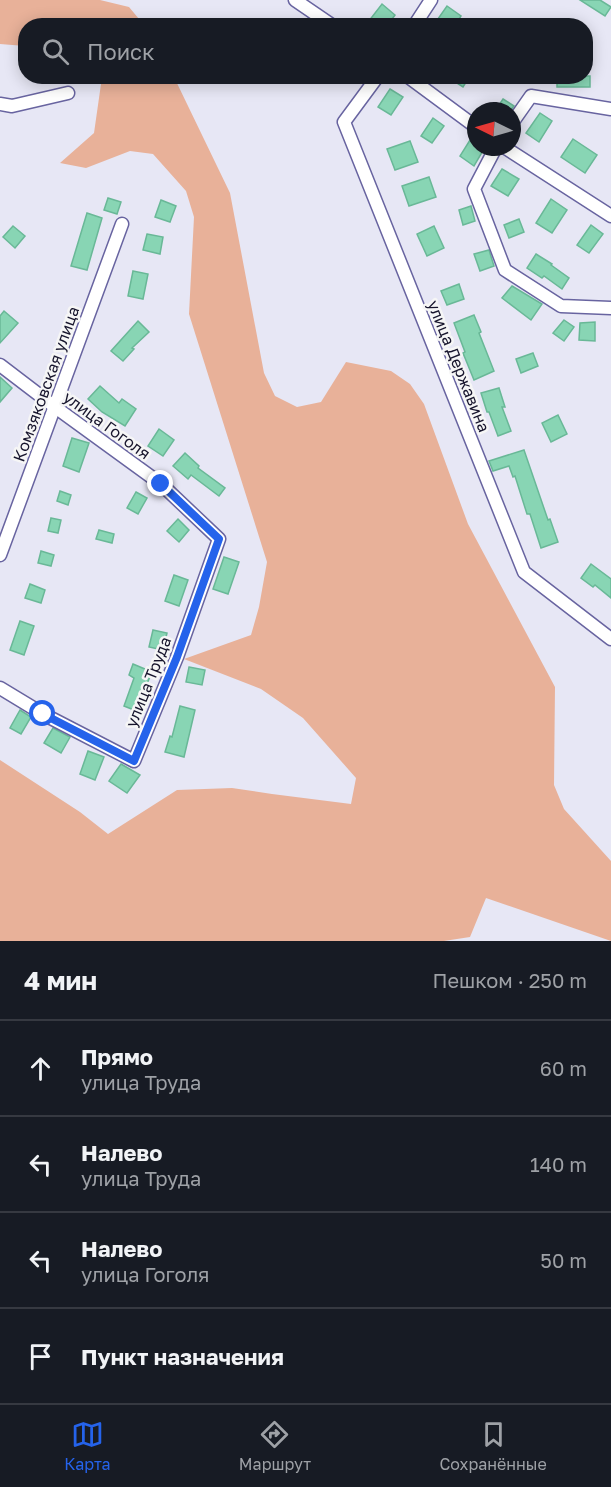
<!DOCTYPE html>
<html lang="ru">
<head>
<meta charset="utf-8">
<style>
	:root { --surface:#171b24; --page:#242831; --text:#f1f3f6; --muted:#9ea1a6; --line:#363941; --accent:#2563eb }
	body { margin:0; font-family:"Golos Text",sans-serif; background:var(--page); color:var(--text) }
	.compass { position:absolute; left:467px; top:102px; width:54px; height:54px; border-radius:50%; background:var(--surface); box-shadow:0 3px 15px #0003; rotate:275deg }
	.stop { position:absolute; width:18px; height:18px; margin:-14px; border:4px solid #2563eb; border-radius:50%; background:#fff }
	.stop.end { background:#2563eb; border-color:#fff; box-shadow:0 2px 6px #0008 }
	.list { margin:0; padding:0; list-style:none }
	h2 { display:flex; justify-content:space-between; align-items:center; height:78px; margin:0; padding:0 24px; font-size:26px }
	h2 small { font-size:20px; font-weight:400; color:var(--muted) }
	.list li { display:grid; grid-template-columns:39px 1fr auto; gap:18px; align-items:center; box-sizing:border-box; height:96px; padding:0 24px; border-top:2px solid var(--line) }
	.list b { display:block; font-size:22px; white-space:nowrap }
	.list p { margin:0; font-size:20px; white-space:nowrap; color:var(--muted) }
	.list em { font-size:20px; font-style:normal; color:var(--muted) }
	.icon { flex:none; width:33px; height:33px; fill:none; stroke:currentColor; stroke-width:2; stroke-linecap:round; stroke-linejoin:round }
	.map { position:relative; flex:none; width:611px; height:941px; overflow:hidden }
	.search { position:absolute; background:var(--surface); box-shadow:0 3px 15px #0003; left:18px; right:18px; top:18px; height:66px; display:flex; align-items:center; gap:15px; box-sizing:border-box; padding:0 21px; border-radius:24px; color:var(--muted); font-size:22px }
	.sheet { height:462px; background:var(--surface) }
	nav { display:flex; justify-content:space-around; align-items:center; box-sizing:border-box; height:84px; border-top:2px solid var(--line); background:var(--surface); font-size:16px; color:var(--muted) }
	nav a { display:grid; justify-items:center; gap:3px }
	nav .on { color:var(--accent) }
	.map>svg:first-child { display:block }
	.green { fill:#e8b199 }
	.building { fill:#88d5b4; stroke:#69b897; stroke-width:1.5 }
	.lines { fill:none; stroke-linecap:round; stroke-linejoin:round }
	.street-casing { stroke:#6864a0; stroke-width:15 }
	.street { stroke:#fff; stroke-width:12 }
	.route { stroke:#2563eb; stroke-width:8 }
	.labels { text-anchor:middle; stroke-width:5; stroke-linejoin:round; paint-order:stroke }
	.street-label { font-size:16px; fill:#17152d; stroke:#f6f6f6 }
</style>
</head>
<body>
<div class="map">
<svg width="611" height="941" viewBox="0 0 611 941">
	<rect width="100%" height="100%" fill="#e7e7f5"/>
	<g class="green">
		<path d="M0,0H100L129,7L144,25L26,26L25,46L0,44Z"/>
		<path d="M102,77H174L230,193L264,373L275,396L297,407L321,402L346,362L391,371L410,384L424,404L468,524L555,687L554,785L564,809L611,861V941L486,898L470,937L444,941H0V760L80,812L108,834L177,790L232,788L272,794L351,804L356,778L303,718L261,689L184,659L251,635L259,607L267,562L189,314L194,217L186,191L153,154L130,151L86,168L60,163L94,133Z"/>
	</g>
	<g class="building">
		<path d="M580,0H600L611,7L605,16Z"/>
		<path d="M382,4L395,15L387,26H365Z"/>
		<path d="M447,6L461,16L455,26H433Z"/>
		<path d="M446,76H470L463,87Z"/>
		<rect x="557" y="76" width="33" height="11"/>
		<path d="M390,89L403,97L391,115L378,107Z"/>
		<path d="M503,99L514,106L510,111H495Z"/>
		<path d="M540,113L552,121L539,142L526,133Z"/>
		<path d="M433,118L444,126L432,143L421,136Z"/>
		<path d="M573,139L597,155L585,173L561,157Z"/>
		<path d="M470,140L476,144V147H481L484,149L474,166L460,156Z"/>
		<path d="M410,141L418,162L395,170L387,149Z"/>
		<path d="M502,169L519,179L508,196L491,186Z"/>
		<path d="M429,177L436,197L409,206L402,186Z"/>
		<path d="M108,198L121,202L117,214L104,210Z"/>
		<path d="M551,199L567,210L552,233L536,223Z"/>
		<path d="M161,200L176,206L170,222L155,217Z"/>
		<path d="M471,206L475,221L463,225L459,210Z"/>
		<path d="M87,213L102,218L87,270L71,266Z"/>
		<path d="M519,219L524,232L509,238L504,225Z"/>
		<path d="M591,225L603,234L589,253L577,245Z"/>
		<path d="M13,226L25,236L15,248L3,237Z"/>
		<path d="M434,226L444,248L427,256L417,234Z"/>
		<path d="M147,234L163,237L160,254L143,250Z"/>
		<path d="M489,250L494,266L480,271L474,254Z"/>
		<path d="M536,254L552,264L551,265L569,278L562,289L544,276L542,278L527,268Z"/>
		<path d="M133,271L148,274L143,299L128,296Z"/>
		<path d="M459,284L464,299L447,305L441,291Z"/>
		<path d="M512,286L542,304L531,320L502,298Z"/>
		<path d="M4,311L18,323L0,343V316Z"/>
		<path d="M474,315L481,332L479,333L494,371L474,380L463,353L465,352L454,323Z"/>
		<path d="M564,320L574,327L564,341L553,333Z"/>
		<path d="M138,321L149,332L132,348L134,349L123,361L111,351Z"/>
		<path d="M595,322V341L579,340L580,323Z"/>
		<path d="M533,353L538,366L521,373L516,359Z"/>
		<path d="M0,377L12,388L0,402Z"/>
		<path d="M100,386L119,403L122,399L136,409L125,426L102,412L88,399Z"/>
		<path d="M499,388L505,407H502L511,431L498,436L489,412H487L481,393Z"/>
		<path d="M558,415L567,434L551,442L542,423Z"/>
		<path d="M159,429L174,440L163,456L148,446Z"/>
		<path d="M72,438L89,443L79,472L63,466Z"/>
		<path d="M524,450L548,520L550,519L558,542L541,548L530,514H527L515,476L513,477L509,466L493,471L489,461Z"/>
		<path d="M185,453L199,466L198,468L225,488L219,496L191,475L188,479L173,466Z"/>
		<path d="M60,491L71,495L68,505L57,501Z"/>
		<path d="M136,492L147,498L138,514L127,508Z"/>
		<path d="M51,518L61,520L58,533L48,531Z"/>
		<path d="M178,519L189,530L179,542L167,531Z"/>
		<path d="M99,530L114,534L112,543L96,539Z"/>
		<path d="M41,551L54,555L51,566L38,563Z"/>
		<path d="M224,557L239,562L228,594L213,589Z"/>
		<path d="M591,564L611,579V598L595,585L593,587L581,578Z"/>
		<path d="M174,575L188,580L179,606L165,601Z"/>
		<path d="M30,584L45,590L41,603L25,598Z"/>
		<path d="M20,621L34,626L24,655L10,650Z"/>
		<path d="M153,630L167,633L163,650L149,647Z"/>
		<path d="M133,664L152,672L144,691L146,692L139,712L124,706L134,678L129,675Z"/>
		<path d="M189,667L205,670L202,685L186,682Z"/>
		<path d="M180,706L195,710L184,757L165,752L170,736L172,737Z"/>
		<path d="M20,710L31,717L21,734L10,728Z"/>
		<path d="M53,728L70,737L61,753L44,743Z"/>
		<path d="M88,751L104,757L95,780L80,774Z"/>
		<path d="M121,764L140,775L127,793L109,781Z"/>
	</g>
	<g class="lines">
		<defs>
			<g id="street">
				<path d="M295,0L333,26"/>
				<path d="M414,26L431,0"/>
				<path d="M378,76L344,122L524,572L611,639"/>
				<path d="M407,76L476,127"/>
				<path d="M0,104L12,106L68,93"/>
				<path d="M512,123L531,96L611,109"/>
				<path d="M496,147L474,189L505,270L561,306L611,308"/>
				<path d="M504,147L611,216"/>
				<path d="M0,365L55,407L161,484L219,539L177,657L134,761L43,714L0,688"/>
				<path d="M0,555L122,224"/>
			</g>
		</defs>
		<use href="#street" class="street-casing"/>
		<use href="#street" class="street"/>
	</g>
	<g class="lines">
		<path class="route" d="M43,714L134,761L177,657L219,539L161,484"/>
	</g>
	<g class="labels">
		<g class="street-label">
			<text transform="translate(459 366) rotate(68)" y="6">улица Державина</text>
			<text transform="translate(46 384) rotate(-70)" y="6">Комзяковская улица</text>
			<text transform="translate(107 425) rotate(36)" y="6">улица Гоголя</text>
			<text transform="translate(148 682) rotate(-68)" y="6">улица Труда</text>
		</g>
	</g>
</svg>
<svg class="compass" viewBox="-18 -18 36 36"><path d="M0-13l5 13h-10z" fill="#e53935"/><path d="M0 13l5-13h-10z" fill="#9ea1a6"/></svg>
<div class="stop" style="left:43px;top:714px"></div>
<div class="stop end" style="left:161px;top:484px"></div>
<div class="search"><svg class="icon" aria-label="search" viewBox="0 0 24 24"><circle cx="10" cy="10" r="6"/><path d="M15 15l6 6"/></svg>Поиск</div>
</div>
<section class="sheet">
<h2>4 мин<small>Пешком · 250 m</small></h2>
<ul class="list">
<li><svg class="icon" aria-label="ahead" viewBox="0 0 24 24"><path d="M12 20V5M6 11l6-6 6 6"/></svg><div><b>Прямо</b><p>улица Труда</p></div><em>60 m</em></li>
<li><svg class="icon" aria-label="left" viewBox="0 0 24 24"><path d="M17 20v-9H6M10 6l-5 5 5 5"/></svg><div><b>Налево</b><p>улица Труда</p></div><em>140 m</em></li>
<li><svg class="icon" aria-label="left" viewBox="0 0 24 24"><path d="M17 20v-9H6M10 6l-5 5 5 5"/></svg><div><b>Налево</b><p>улица Гоголя</p></div><em>50 m</em></li>
<li><svg class="icon" aria-label="arrive" viewBox="0 0 24 24"><path d="M6 21V4h12l-3 4 3 4H6"/></svg><div><b>Пункт назначения</b></div></li>
</ul>
</section>
<nav>
<a class="on"><svg class="icon" aria-label="map" viewBox="0 0 24 24"><path d="M3 6l6-2 6 2 6-2v14l-6 2-6-2-6 2zM9 4v14M15 6v14"/></svg>Карта</a>
<a><svg class="icon" aria-label="directions" viewBox="0 0 24 24"><path d="M12 3l9 9-9 9-9-9zM9 14v-3h6M13 9l2 2-2 2"/></svg>Маршрут</a>
<a><svg class="icon" aria-label="saved" viewBox="0 0 24 24"><path d="M7 4h10v16l-5-4-5 4z"/></svg>Сохранённые</a>
</nav>
</body>
</html>
